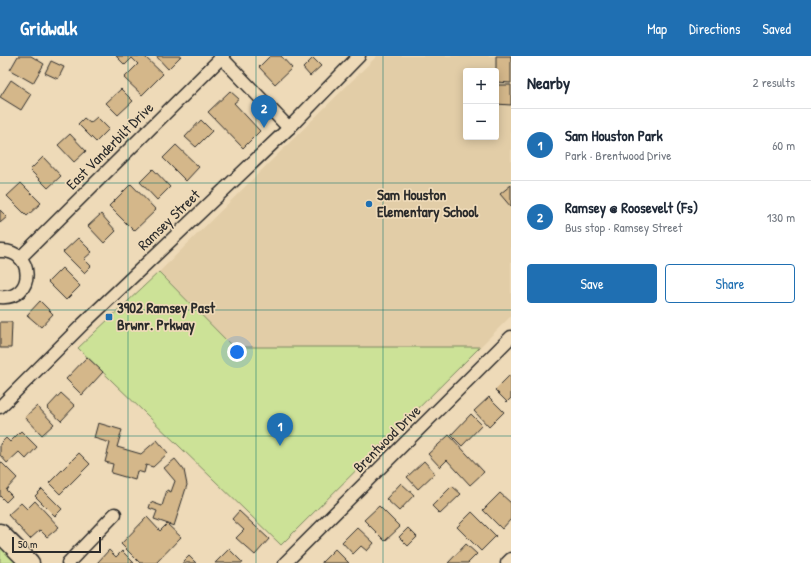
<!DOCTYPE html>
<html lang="en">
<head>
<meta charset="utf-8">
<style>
	:root { --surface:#fff; --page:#f6f6f7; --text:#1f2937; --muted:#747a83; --line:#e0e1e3; --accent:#1f6fb2 }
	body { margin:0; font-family:"Patrick Hand",sans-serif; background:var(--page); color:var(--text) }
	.controls { position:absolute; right:12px; top:12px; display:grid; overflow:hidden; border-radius:4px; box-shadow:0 2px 10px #0003 }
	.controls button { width:36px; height:36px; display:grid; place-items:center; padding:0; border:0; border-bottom:1px solid var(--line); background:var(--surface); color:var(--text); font:20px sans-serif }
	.scale { position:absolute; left:12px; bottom:10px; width:89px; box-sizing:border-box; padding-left:4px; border:2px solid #2b2b2b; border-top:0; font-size:11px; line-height:14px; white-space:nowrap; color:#2b2b2b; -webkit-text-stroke:3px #eedab8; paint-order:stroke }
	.you { position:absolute; left:237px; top:296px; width:14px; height:14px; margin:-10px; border:3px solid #fff; border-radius:50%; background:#1a73e8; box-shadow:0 0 0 6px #1a73e833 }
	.badge { display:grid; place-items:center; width:26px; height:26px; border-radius:50%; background:var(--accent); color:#fff; font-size:13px; font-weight:700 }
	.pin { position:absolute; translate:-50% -33px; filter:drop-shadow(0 1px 2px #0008) }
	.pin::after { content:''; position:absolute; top:21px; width:14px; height:12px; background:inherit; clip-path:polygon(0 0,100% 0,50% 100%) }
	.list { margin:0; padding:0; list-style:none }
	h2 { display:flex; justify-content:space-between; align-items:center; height:52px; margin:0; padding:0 16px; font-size:17px }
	h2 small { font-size:13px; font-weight:400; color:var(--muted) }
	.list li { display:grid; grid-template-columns:26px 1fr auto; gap:12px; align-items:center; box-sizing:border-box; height:72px; padding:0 16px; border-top:1px solid var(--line) }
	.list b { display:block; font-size:15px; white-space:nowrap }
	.list p { margin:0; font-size:13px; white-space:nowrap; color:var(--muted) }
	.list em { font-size:13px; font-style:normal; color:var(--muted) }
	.actions { display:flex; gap:8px; padding:12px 16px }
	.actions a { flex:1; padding:9px 0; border:1px solid var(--accent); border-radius:4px; text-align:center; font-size:14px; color:var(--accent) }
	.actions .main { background:var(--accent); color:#fff }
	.map { position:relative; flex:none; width:511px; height:507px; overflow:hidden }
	header { display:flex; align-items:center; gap:24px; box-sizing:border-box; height:56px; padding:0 20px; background:var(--accent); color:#fff }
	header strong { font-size:19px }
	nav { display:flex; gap:22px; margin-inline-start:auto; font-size:14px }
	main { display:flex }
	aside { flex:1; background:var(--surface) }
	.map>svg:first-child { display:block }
	.built { fill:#e2cda7; fill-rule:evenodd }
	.green { fill:#cce297; stroke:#7c8661 }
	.building { fill:#d4b78a; stroke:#2b2b2b }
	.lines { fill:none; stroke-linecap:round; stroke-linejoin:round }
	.street-casing { stroke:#2b2b2b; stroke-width:15 }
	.secondary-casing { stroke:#2b2b2b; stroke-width:21 }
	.street { stroke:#eedab8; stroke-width:12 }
	.secondary { stroke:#eedab8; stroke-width:18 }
	.grid { fill:none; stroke:#0f766e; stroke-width:1; stroke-opacity:0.55 }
	.poi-dot { fill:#1f6fb2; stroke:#eedab8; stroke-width:1.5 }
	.labels { text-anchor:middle; stroke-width:3.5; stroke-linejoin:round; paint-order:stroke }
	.street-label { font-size:15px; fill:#2b2b2b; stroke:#eedab8 }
	.poi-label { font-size:15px; font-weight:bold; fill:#2b2b2b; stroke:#eedab8; text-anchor:start }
</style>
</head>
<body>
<header>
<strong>Gridwalk</strong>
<nav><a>Map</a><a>Directions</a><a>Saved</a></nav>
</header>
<main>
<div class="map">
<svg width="511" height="507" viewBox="0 0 511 507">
	<rect width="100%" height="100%" fill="#eedab8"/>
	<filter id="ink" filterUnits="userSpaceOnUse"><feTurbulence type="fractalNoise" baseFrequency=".025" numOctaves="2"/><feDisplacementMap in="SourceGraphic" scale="8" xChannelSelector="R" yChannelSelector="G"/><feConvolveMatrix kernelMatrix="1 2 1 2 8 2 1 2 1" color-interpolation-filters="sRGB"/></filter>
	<g filter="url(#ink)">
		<path class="built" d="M377,0H511V260L480,291H233L159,216ZM466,15H496V81H466Z"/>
		<g class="green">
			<path d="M159,216L233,291H480L281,489L78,292Z"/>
			<path d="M0,488L19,507H0Z"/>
		</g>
		<g class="building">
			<path d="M18,0H31L44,8L33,27L10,14Z"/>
			<path d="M116,0H144L163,18L142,39L124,22L138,8L132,2L125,9Z"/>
			<path d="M156,0H181L168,13Z"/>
			<path d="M270,0H281L292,12L275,28L259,11Z"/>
			<path d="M496,0H511V27L496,26Z"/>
			<path d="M313,2L321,10L310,20L303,12Z"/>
			<path d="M51,5L64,11L58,23L45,17Z"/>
			<path d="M11,24L31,38L21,54L0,41Z"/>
			<path d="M496,29H511V49L496,48Z"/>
			<path d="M121,33L133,45L118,59L106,47Z"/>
			<path d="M230,35L239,43L234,47L260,75L243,92L208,56Z"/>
			<path d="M97,61L109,73L96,86L78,68L84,62L90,67Z"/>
			<path d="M201,64L212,75L196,91L185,81Z"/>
			<path d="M70,78L86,95L74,106L58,89Z"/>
			<path d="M176,89L199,111L186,125L163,102Z"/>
			<path d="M43,101L61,120L48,132L30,114Z"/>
			<path d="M153,113L170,131L157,144L140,126Z"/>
			<path d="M21,127L41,147L27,160L7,140Z"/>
			<path d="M131,128L156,154L134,175L109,150Z"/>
			<path d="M511,129V151L500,138Z"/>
			<path d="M0,154L7,161L0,167Z"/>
			<path d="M101,158L116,175L104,187L88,170Z"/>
			<path d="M78,182L92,196L84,203L91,210L84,217L63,196Z"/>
			<path d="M62,212L80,230L66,244L48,226Z"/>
			<path d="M40,245L53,258L41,271L27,259Z"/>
			<path d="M0,266H12L11,292H0Z"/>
			<path d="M87,301L103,316L82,339L66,323Z"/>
			<path d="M510,319L511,320V342L507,346L495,334Z"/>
			<path d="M61,337L75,350L61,365L47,352Z"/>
			<path d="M489,341L504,356L489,371L474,355Z"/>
			<path d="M37,350L54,368L42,379L25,361Z"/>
			<path d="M471,358L482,369L462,390L451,379Z"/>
			<path d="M98,367L122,374L117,391L141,398L157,384L168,397L153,411L146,409L144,417L137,415L135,424L111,417L113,408L105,406L110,387L94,382Z"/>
			<path d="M21,375L37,391L26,403L19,396L7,407L0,399V388L6,382L10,386Z"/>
			<path d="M449,379L484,416L470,429L447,404L440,411L428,398Z"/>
			<path d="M79,397L90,408L60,438L49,427Z"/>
			<path d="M175,403L184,414L187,429L174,470L154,463L157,455L149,452L151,446L162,450L167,434L171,436L175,425L164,412Z"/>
			<path d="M0,405L17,422L6,434L12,440L6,446L0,440Z"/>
			<path d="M424,405L435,417L418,433L407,421Z"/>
			<path d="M401,427L414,439L399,455L386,443Z"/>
			<path d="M452,430L461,438L440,458L432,450Z"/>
			<path d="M42,433L62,453L55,460L35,440Z"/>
			<path d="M500,437L511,447V463L502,473L483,454Z"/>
			<path d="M35,445L59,471L47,481L40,474L30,483L8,459L21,447L27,453Z"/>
			<path d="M379,450L400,471L385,485L364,464Z"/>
			<path d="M239,455L269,483L255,499L236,482L244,474L232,463Z"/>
			<path d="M472,456L496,480L481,495L457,471Z"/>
			<path d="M147,461L160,475L167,468L181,481L156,507H140L121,488Z"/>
			<path d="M357,471L374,487L367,495L361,490L353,498L342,486Z"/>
			<path d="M408,472L417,481L408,490L399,481Z"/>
			<path d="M466,488L477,498L468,507H448Z"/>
			<path d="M229,493L243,507H215Z"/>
			<path d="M335,493L349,507H322V506Z"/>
			<path d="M109,494L116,501L122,495L134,507H97Z"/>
			<path d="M189,500L196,507H182Z"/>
		</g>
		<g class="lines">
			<defs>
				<g id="street">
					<path d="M220,0L289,72"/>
					<path d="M0,195C35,193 36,244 0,241"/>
					<path d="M20,202L223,0"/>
					<path d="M0,351L83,268L289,72L359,0"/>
					<path d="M68,507L115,458"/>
					<path d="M285,507L511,281"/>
					<path d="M507,507L511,503"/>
				</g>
				<path id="secondary" d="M0,477L30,507"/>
			</defs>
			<use href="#street" class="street-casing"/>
			<use href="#secondary" class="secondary-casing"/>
			<use href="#street" class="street"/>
			<use href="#secondary" class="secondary"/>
		</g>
	</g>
	<path class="grid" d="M128,0V507M256,0V507M383,0V507M0,127H511M0,254H511M0,380H511"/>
	<g class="poi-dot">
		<circle cx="369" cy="148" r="4"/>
		<rect x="105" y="257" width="8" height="8" rx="2"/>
	</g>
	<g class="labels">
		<g class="street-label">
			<text transform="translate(110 90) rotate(-45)" y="5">East Vanderbilt Drive</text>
			<text transform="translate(169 164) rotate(-44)" y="5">Ramsey Street</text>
			<text transform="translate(387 383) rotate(-45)" y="5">Brentwood Drive</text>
		</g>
		<g class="poi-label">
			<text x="377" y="144">Sam Houston<tspan x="377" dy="17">Elementary School</tspan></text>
			<text x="117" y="257">3902 Ramsey Past<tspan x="117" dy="17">Brwnr. Prkway</tspan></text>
		</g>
	</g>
</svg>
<div class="controls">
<button>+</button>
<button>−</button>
</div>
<div class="scale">50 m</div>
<div class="you"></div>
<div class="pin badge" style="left:280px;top:390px">1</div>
<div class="pin badge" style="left:264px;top:72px">2</div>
</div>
<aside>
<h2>Nearby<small>2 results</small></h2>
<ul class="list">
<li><span class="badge">1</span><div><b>Sam Houston Park</b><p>Park · Brentwood Drive</p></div><em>60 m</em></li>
<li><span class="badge">2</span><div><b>Ramsey @ Roosevelt (Fs)</b><p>Bus stop · Ramsey Street</p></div><em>130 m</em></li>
</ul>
<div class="actions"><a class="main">Save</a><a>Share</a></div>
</aside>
</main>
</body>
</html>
